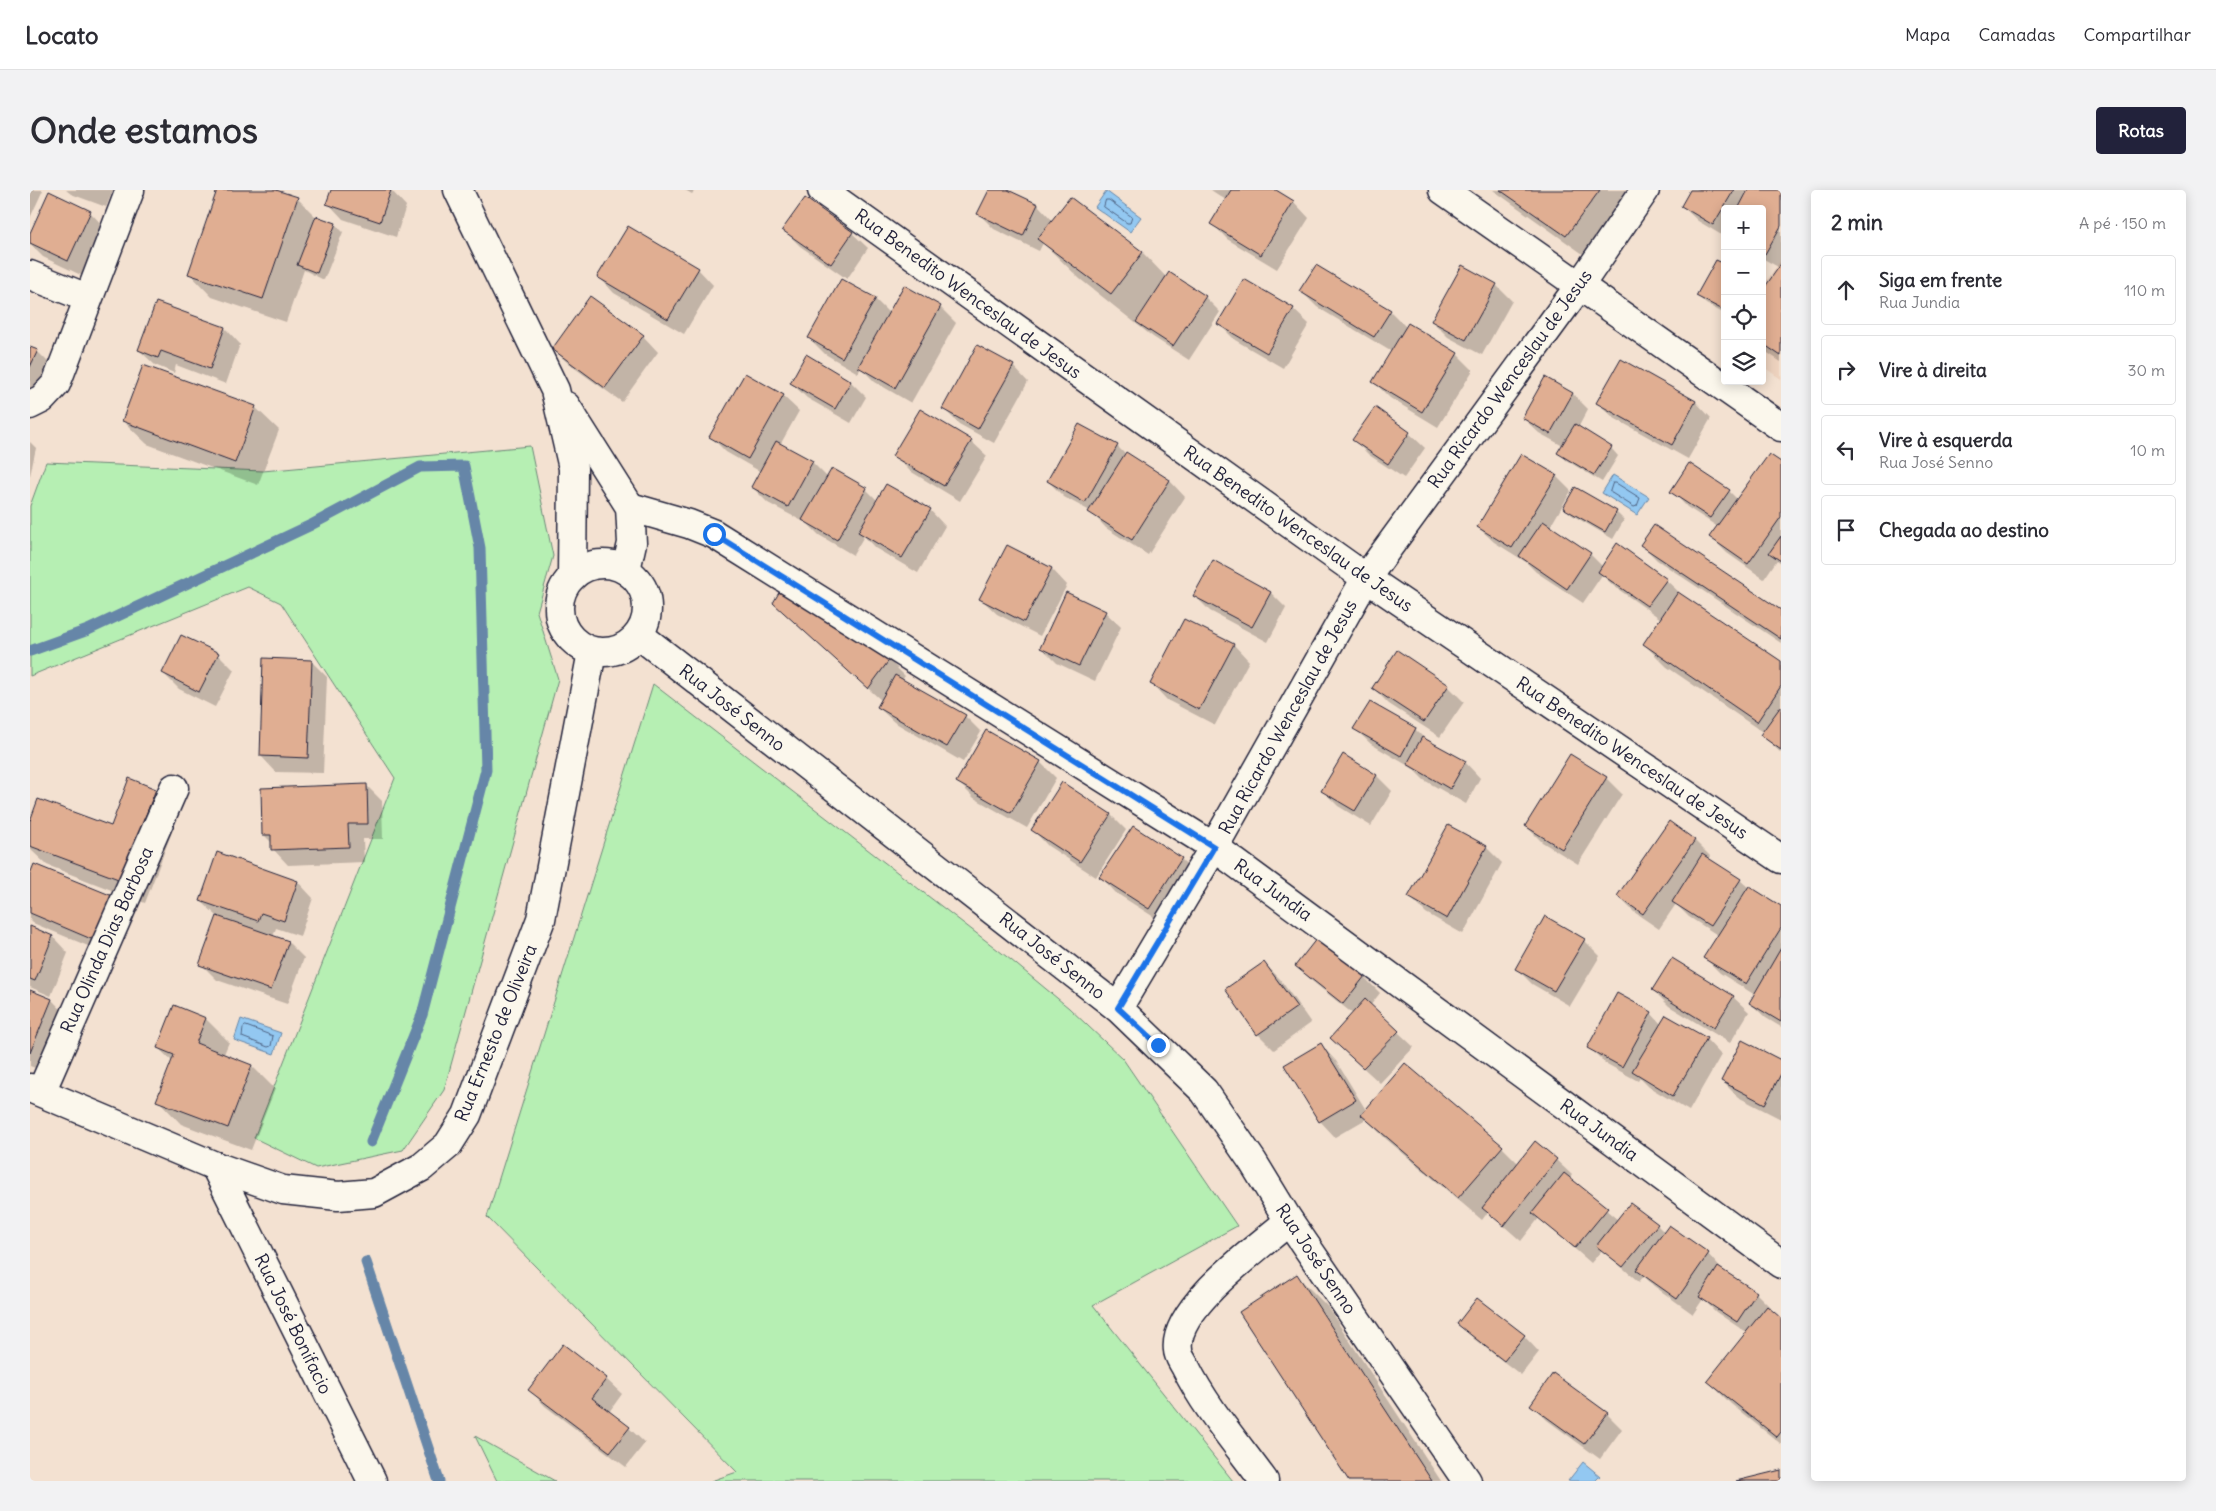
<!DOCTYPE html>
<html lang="pt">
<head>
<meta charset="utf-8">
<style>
	:root { --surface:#fff; --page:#f2f2f3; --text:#2b2b33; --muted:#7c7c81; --line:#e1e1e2; --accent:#22223b }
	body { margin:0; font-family:Delius,sans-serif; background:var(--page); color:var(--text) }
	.controls { position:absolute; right:15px; top:15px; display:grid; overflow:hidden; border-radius:5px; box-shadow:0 2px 12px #0003 }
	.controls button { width:45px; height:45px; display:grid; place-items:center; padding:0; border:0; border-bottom:1px solid var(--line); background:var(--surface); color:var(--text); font:25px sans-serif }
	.stop { position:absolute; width:15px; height:15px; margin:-11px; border:4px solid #1a73e8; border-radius:50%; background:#fff }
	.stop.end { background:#1a73e8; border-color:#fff; box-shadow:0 1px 5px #0008 }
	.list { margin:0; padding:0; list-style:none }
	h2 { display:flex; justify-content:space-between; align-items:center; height:65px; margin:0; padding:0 20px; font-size:21px }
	h2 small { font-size:16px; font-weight:400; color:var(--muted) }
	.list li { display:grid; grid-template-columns:32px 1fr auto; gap:15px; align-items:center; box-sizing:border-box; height:70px; margin:0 10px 10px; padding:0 10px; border:1px solid var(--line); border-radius:5px }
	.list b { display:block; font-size:19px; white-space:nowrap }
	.list p { margin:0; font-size:16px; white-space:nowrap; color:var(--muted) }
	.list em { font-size:16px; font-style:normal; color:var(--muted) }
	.icon { flex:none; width:28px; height:28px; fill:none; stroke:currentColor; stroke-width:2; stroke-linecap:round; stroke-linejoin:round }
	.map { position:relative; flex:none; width:1751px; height:1291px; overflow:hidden; border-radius:5px }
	header { display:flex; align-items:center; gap:30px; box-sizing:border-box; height:70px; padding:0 25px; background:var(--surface); border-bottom:1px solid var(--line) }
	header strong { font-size:24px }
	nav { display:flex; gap:28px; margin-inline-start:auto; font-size:18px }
	.intro { display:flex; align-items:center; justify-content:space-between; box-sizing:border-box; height:120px; padding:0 30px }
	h1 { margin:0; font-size:35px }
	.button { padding:12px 22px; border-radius:5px; background:var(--accent); color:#fff; font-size:18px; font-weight:700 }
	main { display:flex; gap:30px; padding:0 30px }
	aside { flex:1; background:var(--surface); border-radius:5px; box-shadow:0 2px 12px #0003 }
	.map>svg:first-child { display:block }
	.built { fill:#edd2be }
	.green { fill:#b6efb3; stroke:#6c8877 }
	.water { fill:#93c8f1; stroke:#6686a8 }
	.shadow { fill:#0003 }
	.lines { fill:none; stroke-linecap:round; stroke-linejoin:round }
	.shore { stroke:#4f6484; stroke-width:1 }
	.stream { stroke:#6686a8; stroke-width:11 }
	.building { fill:#e0ae92; stroke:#22223b }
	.minor-casing { stroke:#22223b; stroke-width:31 }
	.minor { stroke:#fbf7ec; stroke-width:28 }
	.route { stroke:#1a73e8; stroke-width:6 }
	.labels { text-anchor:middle; stroke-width:4.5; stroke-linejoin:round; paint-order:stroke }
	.street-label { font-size:18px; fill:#22223b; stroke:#fbf7ec }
</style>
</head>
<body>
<header>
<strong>Locato</strong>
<nav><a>Mapa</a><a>Camadas</a><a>Compartilhar</a></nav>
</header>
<div class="intro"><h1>Onde estamos</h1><a class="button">Rotas</a></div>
<main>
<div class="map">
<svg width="1751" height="1291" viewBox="0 0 1751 1291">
	<rect width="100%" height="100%" fill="#f3e1d1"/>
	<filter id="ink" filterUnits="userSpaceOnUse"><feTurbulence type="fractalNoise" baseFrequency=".02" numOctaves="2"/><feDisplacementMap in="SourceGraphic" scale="10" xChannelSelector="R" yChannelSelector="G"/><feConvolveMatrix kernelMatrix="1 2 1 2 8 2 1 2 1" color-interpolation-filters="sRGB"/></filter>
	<g filter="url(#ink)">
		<path class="built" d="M1751,70V189L1732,176V97Z"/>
		<g class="green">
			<path d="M500,256L523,366L507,422L528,489L414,900L373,960L286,978L224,948L365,588L251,413L218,397L0,486V316L16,272L233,281Z"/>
			<path d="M623,494L981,770L1039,818L1093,869L1207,1036L1063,1115L1203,1291H681L707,1282L457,1027Z"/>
			<path d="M445,1246L525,1291H467Z"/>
		</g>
		<g class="water">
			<path d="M1076,1L1111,27L1100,42L1065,17Z"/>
			<path d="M1583,285L1619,307L1607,325L1572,303Z"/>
			<path d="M211,829L251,843L244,864L204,850Z"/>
			<path d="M1553,1272L1570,1286L1565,1291H1538Z"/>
		</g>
		<g class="shadow">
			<path d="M0,0H13L0,28Z"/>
			<path d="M36,0H83L76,17L41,4Z"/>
			<path d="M188,0H242L267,8L287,28L305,34L313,42L294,90L274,80L256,132L182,107L159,83Z"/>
			<path d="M302,0H361L376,16L366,47L313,29L298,13Z"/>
			<path d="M655,0H665L662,4Z"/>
			<path d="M960,0H975L1008,15L1023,31L1040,9L1113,63L1137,88L1175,107L1190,122L1159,170L1123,147L1050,89L1013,53L1009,61L964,39L949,24Z"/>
			<path d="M1181,0H1244L1264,12L1279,28L1247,79L1197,49L1182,33L1196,10Z"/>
			<path d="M1463,0H1609L1560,69Z"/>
			<path d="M1662,0H1751V172L1732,159V103L1750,78L1732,68V19H1695V47L1668,31L1652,16Z"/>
			<path d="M60,22L75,38L53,86L13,67L0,54V46Z"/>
			<path d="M754,40L822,43L838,58L817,89L770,56Z"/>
			<path d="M1287,76L1360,121L1377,138L1427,164L1443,180L1408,237L1360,208L1344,192L1362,162L1287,117L1271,101Z"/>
			<path d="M1695,76V124L1676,114L1668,106Z"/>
			<path d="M668,79L683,95L654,144L584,103L569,87Z"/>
			<path d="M1466,95L1482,111L1452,165L1418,147L1402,131Z"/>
			<path d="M874,97L910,117L926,133L881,213L845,192L831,178L828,183L795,164L779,148L845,109L859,123Z"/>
			<path d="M126,113L195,138L210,154L196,194L146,175L144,183L125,175L109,160Z"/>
			<path d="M1263,119L1279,134L1253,178L1205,150L1189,134Z"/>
			<path d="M613,146L628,162L592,212L539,174L523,159Z"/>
			<path d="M0,158L7,161L23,177L0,228Z"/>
			<path d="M1592,171L1666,212L1681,228L1658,269L1584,228L1568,213Z"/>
			<path d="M983,176L998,192L964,253L929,234L913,218Z"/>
			<path d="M1516,189L1543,204L1558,219L1548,238L1581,258L1588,266L1572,292L1536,270L1529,262L1533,256L1509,243L1493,228Z"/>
			<path d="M821,192L836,207L821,233L777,208L761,193Z"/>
			<path d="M753,206L769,221L750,255L782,272L798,288L836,299L848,311L900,320L915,336L888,383L845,358L834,346L823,365L789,345L775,331L774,332L738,313L722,297L731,282L696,262L680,246Z"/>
			<path d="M225,217L249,240L228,295L117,254L93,231Z"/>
			<path d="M1379,243L1395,258L1374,288L1339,265L1324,250Z"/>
			<path d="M941,251L957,266L930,311L880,281L864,265Z"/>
			<path d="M0,252L6,258L0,286Z"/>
			<path d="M1087,256L1096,265L1097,264L1140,291L1155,307L1118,365L1076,338L1060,321L1034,307L1018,291Z"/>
			<path d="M1751,274V373L1747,370L1734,389L1697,363L1681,347L1688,337L1657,317L1642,301H1699L1708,310Z"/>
			<path d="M1526,286L1541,301L1520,337L1560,364L1573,377L1588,355L1636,390L1653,406L1751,473V563L1732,545L1734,543L1637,477L1614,454L1631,429L1585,397L1572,385L1553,413L1506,382L1496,372L1464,352L1448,337Z"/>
			<path d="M1546,299L1586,322L1594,330L1583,349L1542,325L1535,318Z"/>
			<path d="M1612,355L1751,421V453L1627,370Z"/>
			<path d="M978,357L1022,379L1037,395L1010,446L967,424L951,409Z"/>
			<path d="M751,401L859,470L875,486L872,490L935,526L951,542L933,572L864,532L848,517L852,511L744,413Z"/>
			<path d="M1241,403L1256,418L1238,452L1180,421L1165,406Z"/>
			<path d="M1075,422L1091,437L1065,491L1027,473L1012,458Z"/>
			<path d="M1155,430L1204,455L1219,471L1185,535L1137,510L1122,494Z"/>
			<path d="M152,447L188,464L204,480L185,517L149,499L133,483Z"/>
			<path d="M281,471L297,487L293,583L246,582L231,566Z"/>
			<path d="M1418,496L1434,512L1410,547L1359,514L1343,498Z"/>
			<path d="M1340,513L1385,539L1397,551L1435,572L1450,588L1436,614L1394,590L1382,578L1341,554L1325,539Z"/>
			<path d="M957,542L1010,572L1026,588L997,638L944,608L928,592Z"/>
			<path d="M1314,566L1347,586L1362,601L1341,636L1308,616L1292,600Z"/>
			<path d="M1540,566L1576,588L1592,604L1548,674L1512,652L1496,636Z"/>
			<path d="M1033,594L1081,625L1096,640L1066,687L1018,656L1003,640Z"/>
			<path d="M336,595L352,611L353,649H333L334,672L258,675L243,659L242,653L234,645Z"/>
			<path d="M126,600L149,623L115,713L17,675L0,659V635L81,638Z"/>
			<path d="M1664,650L1680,666L1678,669L1710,690L1719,698L1751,717V837L1736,828L1720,813L1725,805L1690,783L1675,768L1689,746L1659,727L1646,714L1629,739L1604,722L1588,706Z"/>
			<path d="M1456,657L1472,673L1433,744L1396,723L1380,707Z"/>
			<path d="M1151,669L1167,684L1135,734L1086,703L1071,687Z"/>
			<path d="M0,687L82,766L3,733L0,730Z"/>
			<path d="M268,692L283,708L270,746L246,738L243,747L258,752L274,768L257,814L187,790L171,774L188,727L171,711Z"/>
			<path d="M0,738L23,747L38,763L21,806L0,797Z"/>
			<path d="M1287,750L1334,787L1350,803L1340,816L1384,857L1350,893L1317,863L1323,824L1282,791L1267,776Z"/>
			<path d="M1554,750L1570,766L1540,816L1502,794L1487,779Z"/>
			<path d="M1234,773L1250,789L1281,833L1244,860L1228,844Z"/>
			<path d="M1623,800L1703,807L1719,822L1700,853L1639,816Z"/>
			<path d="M0,802L22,810L45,834L23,885L0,876Z"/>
			<path d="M1621,823L1631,834L1676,849L1691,865L1659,921L1619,897L1610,888L1608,891L1575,873L1559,857Z"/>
			<path d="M176,829L199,852L194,864L222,876L245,899L221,960L151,934L128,910L143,872L128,858Z"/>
			<path d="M1291,855L1306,871L1336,920L1472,957L1489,974L1526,970L1542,985L1539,989L1588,1030L1627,1035L1635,1043L1678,1064L1693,1081L1726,1103L1741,1118L1740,1121L1751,1130V1254L1701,1214L1678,1191L1717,1143L1686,1122L1673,1109L1663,1124L1624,1096L1614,1086L1609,1092L1572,1060L1561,1073L1509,1028L1491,1051L1458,1022L1452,1030L1355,948L1336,929L1305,947L1290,931Z"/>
			<path d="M1751,871V929L1708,907L1692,891Z"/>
			<path d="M1267,1086L1297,1116L1411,1291H1320Z"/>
			<path d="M1429,1133L1494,1146L1509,1162L1491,1185L1444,1149Z"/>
			<path d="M576,1189L592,1204L579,1222L599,1238L615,1253L596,1277L515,1216L500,1200Z"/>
			<path d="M1502,1215L1577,1224L1592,1239L1570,1269L1517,1230Z"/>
		</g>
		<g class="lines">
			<g class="shore">
				<path d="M1076,10H1079L1102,27L1100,33H1097L1074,17Z"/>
				<path d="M1583,293H1586L1610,308L1607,316L1604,317L1580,302Z"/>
				<path d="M216,836L243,846L241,856L238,857L212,847L213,838Z"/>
			</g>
			<g class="stream">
				<path d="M0,461L58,440L281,335L390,277L434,276L450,358L456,580L392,825L341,952"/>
				<path d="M336,1072L409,1291"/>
			</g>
		</g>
		<g class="building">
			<path d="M187,0H246L268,7L233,109L158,84Z"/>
			<path d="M301,0H361L350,32L296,14Z"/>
			<path d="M959,0H978L1008,14L993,46L947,24Z"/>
			<path d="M1201,0H1246L1264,11L1231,65L1180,34Z"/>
			<path d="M1470,0H1570L1536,46Z"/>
			<path d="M1660,0H1704L1683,35L1651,16Z"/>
			<path d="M1718,0H1751V36L1735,64L1732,62V19H1708Z"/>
			<path d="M19,1L61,21L38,71L0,53V43Z"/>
			<path d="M1040,7L1113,62L1081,104L1007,49Z"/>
			<path d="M775,8L823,42L801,74L752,40Z"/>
			<path d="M286,26L306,33L287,83L267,75Z"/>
			<path d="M598,36L669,78L638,129L567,87Z"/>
			<path d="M1686,70L1695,74V121L1666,106Z"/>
			<path d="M1751,74V166L1732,153V101Z"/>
			<path d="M1286,75L1361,120L1344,147L1269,101Z"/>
			<path d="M1432,75L1467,94L1436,150L1401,131Z"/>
			<path d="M1139,82L1176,106L1143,156L1106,132Z"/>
			<path d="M811,89L846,108L812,168L778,148Z"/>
			<path d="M1214,89L1264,118L1237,163L1187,134Z"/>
			<path d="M874,95L911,116L865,198L828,177Z"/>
			<path d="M560,106L614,145L575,198L522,159Z"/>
			<path d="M126,112L195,137L180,179L131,161L128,168L108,160Z"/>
			<path d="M1378,133L1428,163L1392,222L1342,192Z"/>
			<path d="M947,155L984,175L948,239L912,219Z"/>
			<path d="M0,157L8,160L0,177Z"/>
			<path d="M776,164L821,191L805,219L760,193Z"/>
			<path d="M1591,169L1666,211L1642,255L1566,213Z"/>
			<path d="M113,175L226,216L205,273L92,231Z"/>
			<path d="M715,183L754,205L718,269L679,247Z"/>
			<path d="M1515,187L1543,203L1520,244L1492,228Z"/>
			<path d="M1345,217L1380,242L1358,274L1322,250Z"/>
			<path d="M890,219L942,250L914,296L862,266Z"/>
			<path d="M1049,234L1088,255L1055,313L1017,291Z"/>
			<path d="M1545,234L1582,257L1564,285L1527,263Z"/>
			<path d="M746,251L783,271L758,317L721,297Z"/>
			<path d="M1096,262L1140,290L1102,350L1058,322Z"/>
			<path d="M1491,264L1527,285L1482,358L1447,337Z"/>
			<path d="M1739,264L1751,272V327L1718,374L1679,347Z"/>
			<path d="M1659,273L1700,300L1680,328L1640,302Z"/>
			<path d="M802,278L837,298L807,350L772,330Z"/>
			<path d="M856,294L901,319L872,368L828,342Z"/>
			<path d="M1545,297L1587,321L1575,342L1533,318Z"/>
			<path d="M1513,331L1561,363L1537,399L1489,366Z"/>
			<path d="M1624,335L1751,420V449L1610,355Z"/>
			<path d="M1751,346V371L1739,363Z"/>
			<path d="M1587,353L1637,389L1617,416L1568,382Z"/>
			<path d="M977,355L1022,378L994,432L949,409Z"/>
			<path d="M1183,370L1241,402L1222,437L1163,406Z"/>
			<path d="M751,399L860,469L838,499L743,413Z"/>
			<path d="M1036,402L1076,421L1049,476L1010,458Z"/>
			<path d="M1648,402L1751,471V496L1727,532L1613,454Z"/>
			<path d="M1154,429L1204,454L1169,520L1120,494Z"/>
			<path d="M151,445L189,463L169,502L132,483Z"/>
			<path d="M1367,460L1419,495L1394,532L1342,498Z"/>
			<path d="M233,468L282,470L278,568L230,566Z"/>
			<path d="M865,485L936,525L917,557L847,517Z"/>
			<path d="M1340,512L1386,538L1371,566L1323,539Z"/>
			<path d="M1751,516V560L1730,545Z"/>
			<path d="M956,540L1011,571L981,623L926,592Z"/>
			<path d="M1392,547L1436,571L1420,599L1377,574Z"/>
			<path d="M1313,564L1347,585L1325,621L1291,601Z"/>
			<path d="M1540,564L1577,587L1532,659L1495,636Z"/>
			<path d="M99,588L126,599L91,690L0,656V631L8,609L81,636Z"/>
			<path d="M1032,592L1081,624L1050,672L1001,640Z"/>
			<path d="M337,594L338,634H318L319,657L241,660V645H232L231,598Z"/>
			<path d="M1639,631L1665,650L1613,724L1587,706Z"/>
			<path d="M1418,635L1457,656L1417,729L1378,707Z"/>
			<path d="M1103,636L1152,668L1119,719L1069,687Z"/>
			<path d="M187,662L268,691L254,731L231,723L228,731L170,711Z"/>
			<path d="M1672,664L1711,689L1680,736L1642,712Z"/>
			<path d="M4,674L85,707L66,751L0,723V684Z"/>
			<path d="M1719,696L1751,716V738L1716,794L1673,768Z"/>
			<path d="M187,726L259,751L241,800L169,775Z"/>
			<path d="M1515,726L1555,749L1524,801L1485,779Z"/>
			<path d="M0,736L23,746L5,791L0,789Z"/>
			<path d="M1287,748L1335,786L1313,814L1265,776Z"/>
			<path d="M1751,758V832L1719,813Z"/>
			<path d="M1642,768L1704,806L1684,838L1622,800Z"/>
			<path d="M1234,772L1267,817L1227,845L1195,799Z"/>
			<path d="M0,800L22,809L0,863Z"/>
			<path d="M1587,803L1622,822L1592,877L1557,858Z"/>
			<path d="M1335,809L1369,841L1333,878L1300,848Z"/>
			<path d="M144,815L176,828L166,853L222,875L198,938L126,911L144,865L127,858Z"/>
			<path d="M1636,825L1677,848L1643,906L1602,881Z"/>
			<path d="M1712,850L1751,870V884L1735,914L1691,891Z"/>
			<path d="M1291,853L1326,910L1289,932L1254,875Z"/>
			<path d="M1375,873L1473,956L1428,1008L1331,925Z"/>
			<path d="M1505,951L1527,969L1474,1036L1452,1018Z"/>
			<path d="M1534,983L1578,1018L1545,1058L1502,1023Z"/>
			<path d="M1600,1013L1628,1034L1593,1077L1566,1056Z"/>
			<path d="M1639,1035L1679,1063L1647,1109L1606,1080Z"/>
			<path d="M1688,1077L1727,1102L1707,1132L1669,1107Z"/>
			<path d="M1267,1084L1402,1291H1319L1209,1122Z"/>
			<path d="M1447,1108L1495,1145L1474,1171L1427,1134Z"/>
			<path d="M1737,1116L1751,1128V1242L1747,1247L1677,1191Z"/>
			<path d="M533,1154L577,1188L562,1208L600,1237L580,1262L498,1200Z"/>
			<path d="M1523,1183L1578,1223L1554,1254L1500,1215Z"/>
			<path d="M1751,1280V1291H1706Z"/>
		</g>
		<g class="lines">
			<defs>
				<g id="minor">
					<path d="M428,0L525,200L543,278L542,387"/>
					<path d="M792,0L1336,388L1751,669"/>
					<path d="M1413,0L1751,237"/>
					<path d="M0,85L57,108"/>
					<path d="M0,215L12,209L26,194L100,0"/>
					<path d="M536,216L600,317L602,353L596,380"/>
					<path d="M600,317L659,334L684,344L1184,657L1751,1074"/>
					<circle cx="573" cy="418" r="44"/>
					<path d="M609,445L1088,818L1174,901L1223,972L1259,1031L1437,1291"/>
					<path d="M1088,818L1184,657L1336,388L1550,95L1615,0"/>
					<path d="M0,898L185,976L253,1000L308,1006L344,1003L392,977L418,955L437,925L511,729L562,462"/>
					<path d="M11,902L144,598"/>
					<path d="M185,976L342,1291"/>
					<path d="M1234,1291C1208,1255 1175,1217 1156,1178C1153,1172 1148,1166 1148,1160C1142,1118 1229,1057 1259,1031"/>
				</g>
			</defs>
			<use href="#minor" class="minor-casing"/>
			<use href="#minor" class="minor"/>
		</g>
	</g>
	<g class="lines" filter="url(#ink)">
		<path class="route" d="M684,344L1184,657L1088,818L1128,855"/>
	</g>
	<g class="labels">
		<g class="street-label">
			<text transform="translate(938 104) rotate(36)" y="6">Rua Benedito Wenceslau de Jesus</text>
			<text transform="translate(1480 189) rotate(-54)" y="6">Rua Ricardo Wenceslau de Jesus</text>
			<text transform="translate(1268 339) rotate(35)" y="6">Rua Benedito Wenceslau de Jesus</text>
			<text transform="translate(702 518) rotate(38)" y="6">Rua José Senno</text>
			<text transform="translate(1258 527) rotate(-61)" y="6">Rua Ricardo Wenceslau de Jesus</text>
			<text transform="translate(1602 568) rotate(34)" y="6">Rua Benedito Wenceslau de Jesus</text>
			<text transform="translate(1243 700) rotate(36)" y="6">Rua Jundia</text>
			<text transform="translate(77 750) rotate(-66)" y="6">Rua Olinda Dias Barbosa</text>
			<text transform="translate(1022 766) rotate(38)" y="6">Rua José Senno</text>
			<text transform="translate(466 843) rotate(-68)" y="6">Rua Ernesto de Oliveira</text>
			<text transform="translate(1569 940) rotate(36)" y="6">Rua Jundia</text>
			<text transform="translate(1286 1069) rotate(56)" y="6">Rua José Senno</text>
			<text transform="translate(263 1134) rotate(64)" y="6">Rua José Bonifacio</text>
		</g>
	</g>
</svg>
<div class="controls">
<button>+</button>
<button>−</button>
<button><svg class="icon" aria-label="locate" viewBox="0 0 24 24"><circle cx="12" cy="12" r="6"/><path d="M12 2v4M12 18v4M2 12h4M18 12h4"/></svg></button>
<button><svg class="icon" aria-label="layers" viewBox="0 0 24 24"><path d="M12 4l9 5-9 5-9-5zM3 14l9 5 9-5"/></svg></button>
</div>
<div class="stop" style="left:684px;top:344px"></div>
<div class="stop end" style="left:1128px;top:855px"></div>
</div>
<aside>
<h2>2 min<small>A pé · 150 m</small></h2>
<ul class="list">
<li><svg class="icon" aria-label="ahead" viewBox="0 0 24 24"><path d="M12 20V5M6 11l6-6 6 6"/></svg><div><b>Siga em frente</b><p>Rua Jundia</p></div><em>110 m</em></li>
<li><svg class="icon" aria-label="right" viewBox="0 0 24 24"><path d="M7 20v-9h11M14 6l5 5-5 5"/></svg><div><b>Vire à direita</b></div><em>30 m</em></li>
<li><svg class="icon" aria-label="left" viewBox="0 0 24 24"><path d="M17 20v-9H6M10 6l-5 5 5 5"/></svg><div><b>Vire à esquerda</b><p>Rua José Senno</p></div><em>10 m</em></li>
<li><svg class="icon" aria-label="arrive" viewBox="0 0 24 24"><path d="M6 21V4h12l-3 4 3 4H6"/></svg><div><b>Chegada ao destino</b></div></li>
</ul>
</aside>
</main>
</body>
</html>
